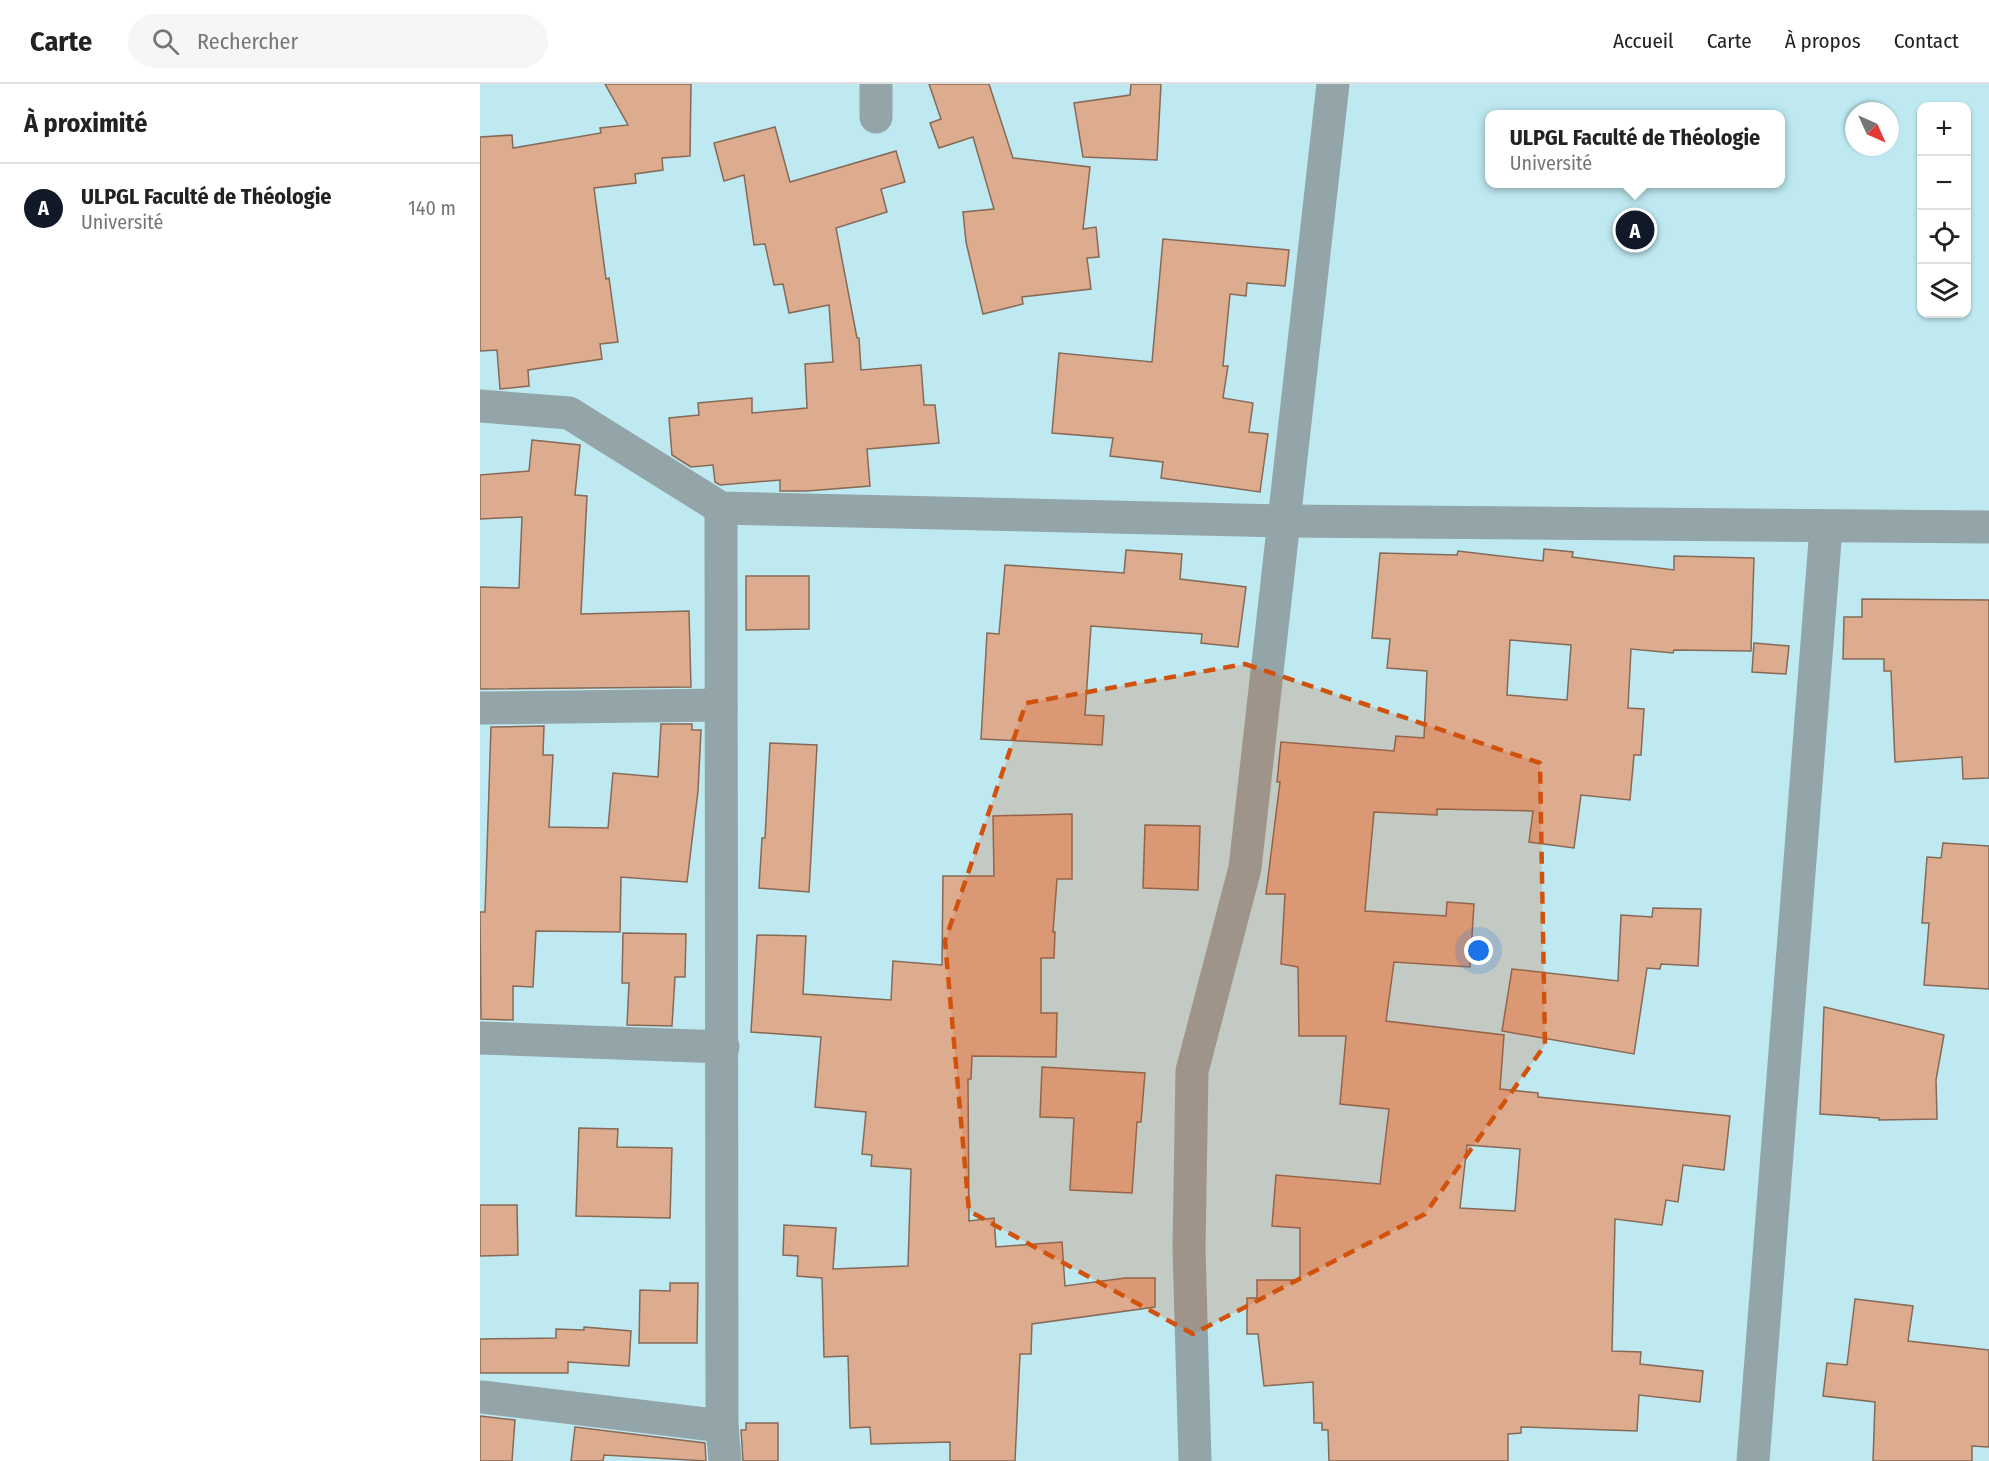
<!DOCTYPE html>
<html lang="fr">
<head>
<meta charset="utf-8">
<style>
	:root { --surface:#fff; --page:#f6f6f6; --text:#222; --muted:#767676; --line:#e0e0e0; --accent:#111827 }
	body { margin:0; font-family:"Fira Sans Condensed",sans-serif; background:var(--page); color:var(--text) }
	.controls { position:absolute; right:18px; top:18px; display:grid; overflow:hidden; border-radius:12px; box-shadow:0 2px 4px #0004 }
	.controls button { width:54px; height:54px; display:grid; place-items:center; padding:0; border:0; border-bottom:2px solid var(--line); background:var(--surface); color:var(--text); font:30px sans-serif }
	.compass { position:absolute; left:1365px; top:18px; width:54px; height:54px; border-radius:50%; background:var(--surface); box-shadow:0 2px 4px #0004; rotate:135deg }
	.you { position:absolute; left:999px; top:867px; width:21px; height:21px; margin:-15px; border:4px solid #fff; border-radius:50%; background:#1a73e8; box-shadow:0 0 0 9px #1a73e833 }
	.badge { display:grid; place-items:center; width:39px; height:39px; border-radius:50%; background:var(--accent); color:#fff; font-size:20px; font-weight:700 }
	.pin { position:absolute; translate:-50% -50%; border:3px solid #fff; box-shadow:0 2px 6px #0006 }
	.popup { position:absolute; left:1005px; top:26px; width:300px; height:78px; box-sizing:border-box; display:grid; place-content:center; border-radius:12px; background:var(--surface); filter:drop-shadow(0 2px 4px #0005); font-size:20px; white-space:nowrap; color:var(--muted) }
	.popup b { font-size:22px; color:var(--text) }
	.popup::after { content:''; position:absolute; left:50%; top:100%; margin-left:-12px; border:12px solid transparent; border-top-color:var(--surface) }
	.list { margin:0; padding:0; list-style:none }
	h2 { display:flex; justify-content:space-between; align-items:center; height:78px; margin:0; padding:0 24px; font-size:26px }
	h2 small { font-size:20px; font-weight:400; color:var(--muted) }
	.list li { display:grid; grid-template-columns:39px 1fr auto; gap:18px; align-items:center; box-sizing:border-box; height:90px; padding:0 24px; border-top:2px solid var(--line) }
	.list b { display:block; font-size:22px; white-space:nowrap }
	.list p { margin:0; font-size:20px; white-space:nowrap; color:var(--muted) }
	.list em { font-size:20px; font-style:normal; color:var(--muted) }
	.icon { flex:none; width:33px; height:33px; fill:none; stroke:currentColor; stroke-width:2; stroke-linecap:round; stroke-linejoin:round }
	.map { position:relative; flex:none; width:1509px; height:1377px; overflow:hidden }
	header { display:flex; align-items:center; gap:36px; box-sizing:border-box; height:84px; padding:0 30px; background:var(--surface); border-bottom:2px solid var(--line) }
	header strong { font-size:28px }
	nav { display:flex; gap:33px; margin-inline-start:auto; font-size:21px }
	.search { width:420px; height:54px; background:var(--page); display:flex; align-items:center; gap:15px; box-sizing:border-box; padding:0 21px; border-radius:33px; color:var(--muted); font-size:22px }
	main { display:flex }
	aside { flex:1; background:var(--surface) }
	.map>svg:first-child { display:block }
	.building { fill:#ddac8e; stroke:#866957; stroke-width:1.5; fill-rule:evenodd }
	.lines { fill:none; stroke-linecap:round; stroke-linejoin:round }
	.minor { stroke:#93a5a9; stroke-width:33 }
	.marked { fill:#d1520d; fill-opacity:0.2; stroke:#d1520d; stroke-width:4.5; stroke-dasharray:12 8; stroke-linejoin:round }
</style>
</head>
<body>
<header>
<strong>Carte</strong>
<div class="search"><svg class="icon" aria-label="search" viewBox="0 0 24 24"><circle cx="10" cy="10" r="6"/><path d="M15 15l6 6"/></svg>Rechercher</div>
<nav><a>Accueil</a><a>Carte</a><a>À propos</a><a>Contact</a></nav>
</header>
<main>
<aside>
<h2>À proximité<small></small></h2>
<ul class="list">
<li><span class="badge">A</span><div><b>ULPGL Faculté de Théologie</b><p>Université</p></div><em>140 m</em></li>
</ul>
</aside>
<div class="map">
<svg width="1509" height="1377" viewBox="0 0 1509 1377">
	<rect width="100%" height="100%" fill="#bee9f1"/>
	<g class="building">
		<path d="M125,0H211L210,72L182,74L183,86L155,90L156,99L114,104L126,195L129,194L138,258L120,260L122,275L48,286L49,302L20,305L17,266L0,267V53L32,51L33,64L121,49L120,44L148,41Z"/>
		<path d="M449,0H509L533,74L610,83L603,145L616,143L619,173L607,174L611,205L542,213L543,220L503,230L486,158L483,128L514,125L493,53L459,64L450,39L461,35Z"/>
		<path d="M651,0H681L677,76L603,73L594,19L650,11Z"/>
		<path d="M295,43L310,98L416,67L425,98L401,105L407,128L356,144L377,254H379L381,286L441,281L444,321H455L459,359L387,365L390,402L327,407H300V396L240,401L235,398L233,381L211,383L192,371L189,334L219,331L218,319L272,314V329L327,324L325,280L353,278L349,221L309,229L303,200L294,201L285,160L274,161L264,91L244,97L234,59Z"/>
		<path d="M683,155L809,166L805,202L767,199L766,212L750,210L743,282H748L743,314L773,319L769,348L788,350L780,408L681,394L683,378L630,372L633,354L572,349L579,269L672,278Z"/>
		<path d="M52,356L100,361L95,411L107,412L101,530L209,527L211,603L0,605V503L39,504L42,433L0,435V391L49,387Z"/>
		<path d="M1064,465L1093,468L1092,473L1194,486V472L1274,474L1271,567L1194,566L1193,569L1151,565L1148,624L1164,625L1161,671H1154L1150,716L1101,711L1094,764L1049,758L1053,727L957,725V731L894,728L885,827L966,832L967,818L994,820L990,883L914,878L906,937L1024,951L1020,1005L1058,1009V1013L1250,1032L1244,1086L1203,1081L1198,1118L1186,1116L1182,1141L1135,1135L1132,1267L1161,1268L1160,1280L1223,1287L1220,1318L1159,1311L1157,1347L1041,1343V1349L1028,1350V1377H849L848,1346H842V1339H834L833,1298L784,1302L778,1250H767V1214H777V1196H820V1144L792,1142L796,1091L900,1100L909,1025L860,1020L866,952H819L818,883L801,880L805,810H786L800,698H797L801,658L914,667L916,652L944,654L947,587L907,584L910,555L892,554L900,469L977,471L978,467L1063,477ZM1030,556L1091,561L1087,616L1027,611ZM987,1061L1040,1065L1035,1127L980,1124Z"/>
		<path d="M646,466L702,470L700,495L766,503L758,563L721,559L722,550L611,542L605,631L624,632L622,661L501,655L507,549L519,550L525,481L644,489Z"/>
		<path d="M266,492H329V545L266,546Z"/>
		<path d="M1382,515L1509,516V694L1483,695L1482,673L1415,678L1411,587H1404V575H1363L1364,533H1382Z"/>
		<path d="M1274,559L1309,562L1306,590L1272,588Z"/>
		<path d="M181,640H212V646H221L218,707L207,798L141,793L140,848L56,847L53,903L33,902V936L1,935L0,828H5L11,643L64,642L63,671H73L69,743L128,744L133,689L178,693Z"/>
		<path d="M290,659L337,661L329,808L279,804L282,754H285Z"/>
		<path d="M592,730V795H577L573,848H575L574,874H561V929H577L576,973L492,972L491,995H488L489,1137L514,1134L516,1163L582,1158L585,1202L645,1194H675V1223L552,1240L551,1270H540L535,1377H470V1358L391,1360L390,1343L370,1344L368,1272L344,1273L342,1194L317,1192L318,1172L303,1171L304,1141L356,1144L353,1185L428,1182L431,1085L391,1082L392,1071L382,1070L386,1028L335,1023L341,953L271,948L277,851L326,852L323,910L411,916L413,877L462,881L463,792H514L513,732Z"/>
		<path d="M665,741L720,742L718,806L663,804Z"/>
		<path d="M1463,759L1509,762V905L1444,901L1449,839H1442L1447,773L1461,774Z"/>
		<path d="M1173,824L1221,825L1218,882L1181,880L1180,885L1167,884L1154,970L1022,947L1032,885L1138,897L1141,831L1172,833Z"/>
		<path d="M143,849L206,850L205,893H195L192,942L147,941L149,899H142Z"/>
		<path d="M1344,923L1464,951L1456,996L1457,1035L1399,1036V1034L1340,1030Z"/>
		<path d="M562,983L665,989L661,1038H657L652,1109L590,1106L594,1034L560,1033Z"/>
		<path d="M99,1044L138,1045L137,1063L192,1064L190,1134L96,1132Z"/>
		<path d="M0,1121H37L38,1171L0,1172Z"/>
		<path d="M190,1199H218L217,1259H159L160,1206L190,1207Z"/>
		<path d="M1375,1215L1433,1222L1428,1257L1509,1266V1363L1492,1362V1377H1393L1395,1318L1343,1312L1347,1279L1367,1281Z"/>
		<path d="M104,1243L151,1247L149,1282L88,1278V1289H0V1255L76,1254V1245L104,1246Z"/>
		<path d="M0,1332L35,1336L32,1377H0Z"/>
		<path d="M266,1339H298V1377H263L261,1346H266Z"/>
		<path d="M95,1343L225,1359L226,1377L124,1371L123,1377H91Z"/>
	</g>
	<g class="lines">
		<g class="minor">
			<path d="M396,33V0"/>
			<path d="M0,322L89,329L241,424L805,437L1509,443"/>
			<path d="M241,424L242,1342L245,1377"/>
			<path d="M0,624L241,621"/>
			<path d="M0,954L243,963"/>
			<path d="M2,1313L242,1342"/>
			<path d="M715,1377L709,1164L712,987L765,784L853,0"/>
			<path d="M1273,1377L1346,444"/>
		</g>
	</g>
	<path class="marked" d="M765,580L1060,679L1065,961L945,1130L713,1250L489,1127L465,857L546,619Z"/>
</svg>
<div class="controls">
<button>+</button>
<button>−</button>
<button><svg class="icon" aria-label="locate" viewBox="0 0 24 24"><circle cx="12" cy="12" r="6"/><path d="M12 2v4M12 18v4M2 12h4M18 12h4"/></svg></button>
<button><svg class="icon" aria-label="layers" viewBox="0 0 24 24"><path d="M12 4l9 5-9 5-9-5zM3 14l9 5 9-5"/></svg></button>
</div>
<svg class="compass" viewBox="-18 -18 36 36"><path d="M0-13l5 13h-10z" fill="#e53935"/><path d="M0 13l5-13h-10z" fill="#767676"/></svg>
<div class="you"></div>
<div class="pin badge" style="left:1155px;top:146px">A</div>
<div class="popup"><b>ULPGL Faculté de Théologie</b>Université</div>
</div>
</main>
</body>
</html>
